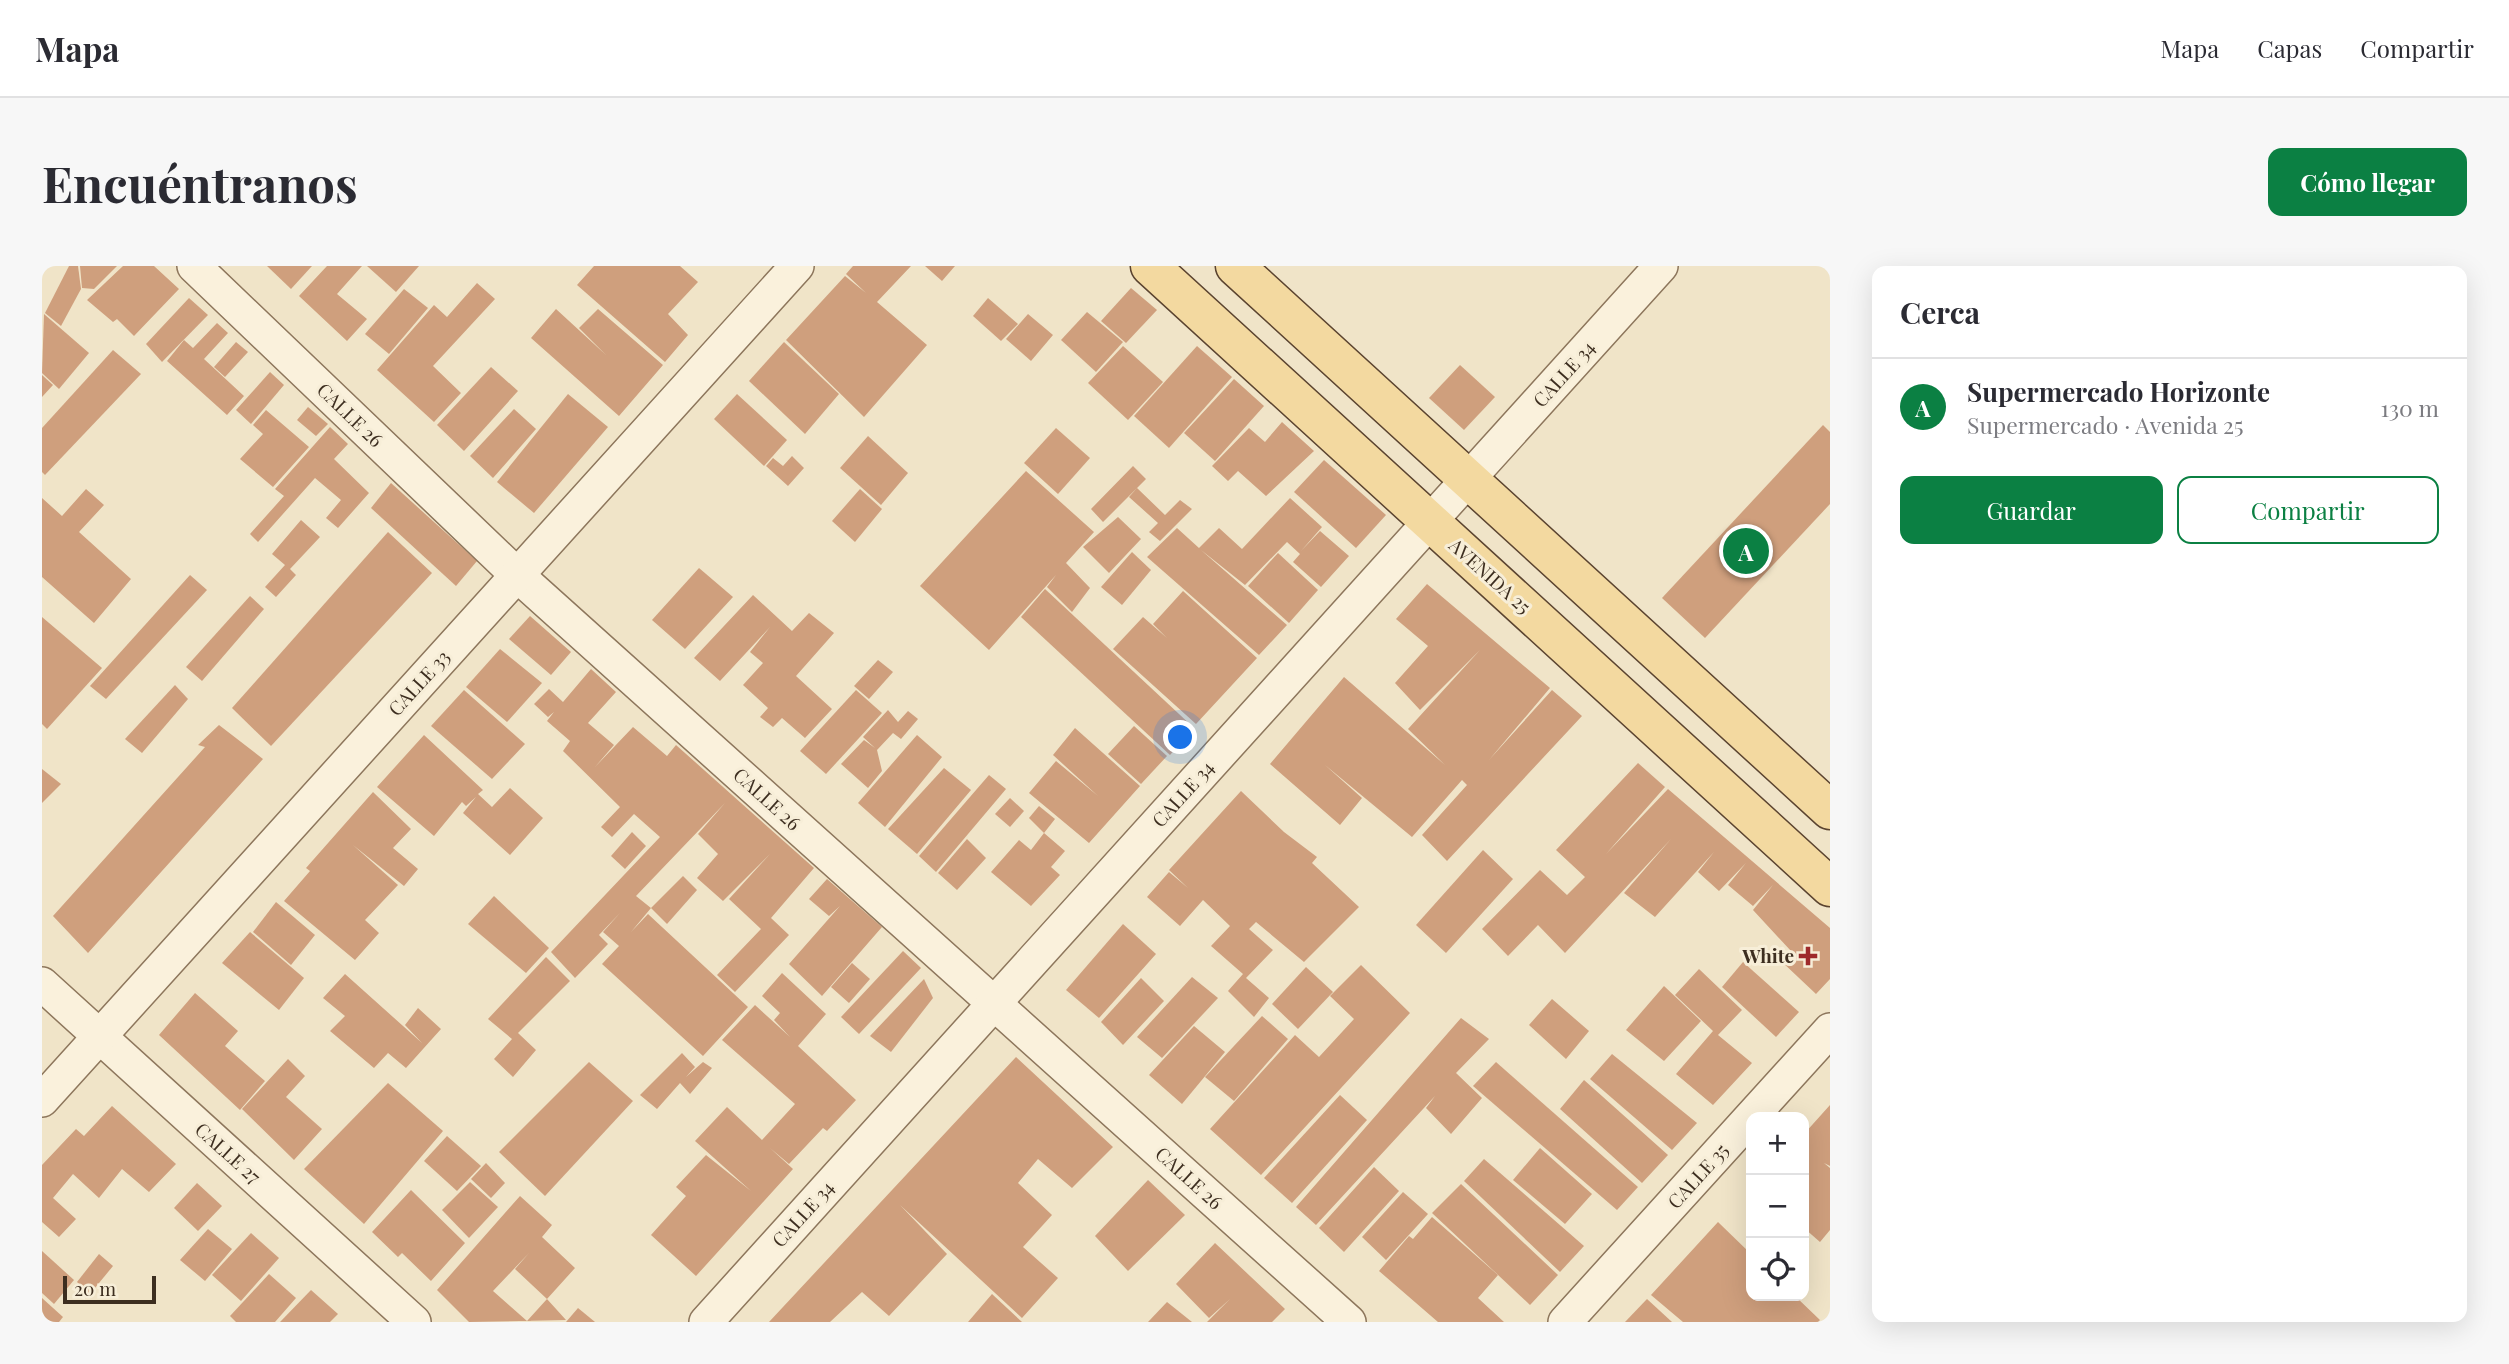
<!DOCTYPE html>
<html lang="es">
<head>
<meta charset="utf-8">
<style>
	:root { --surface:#fff; --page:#f7f7f7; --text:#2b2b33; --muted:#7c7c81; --line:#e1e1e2; --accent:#0b8043 }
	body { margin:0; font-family:"Playfair Display",serif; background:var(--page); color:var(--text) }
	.controls { position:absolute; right:21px; bottom:21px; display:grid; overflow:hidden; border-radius:14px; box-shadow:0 7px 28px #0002 }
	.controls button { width:63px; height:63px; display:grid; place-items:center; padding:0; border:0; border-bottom:2px solid var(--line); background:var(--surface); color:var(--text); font:35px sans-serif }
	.scale { position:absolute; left:21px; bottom:18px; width:93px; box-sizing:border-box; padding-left:7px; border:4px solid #3d2e20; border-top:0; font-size:19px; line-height:24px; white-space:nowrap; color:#3d2e20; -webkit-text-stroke:5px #f7eed8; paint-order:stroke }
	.you { position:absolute; left:1139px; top:472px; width:24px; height:24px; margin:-18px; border:5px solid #fff; border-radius:50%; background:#1a73e8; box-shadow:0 0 0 10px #1a73e833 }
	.badge { display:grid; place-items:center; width:46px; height:46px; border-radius:50%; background:var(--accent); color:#fff; font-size:23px; font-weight:700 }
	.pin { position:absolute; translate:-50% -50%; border:4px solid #fff; box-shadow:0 2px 7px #0006 }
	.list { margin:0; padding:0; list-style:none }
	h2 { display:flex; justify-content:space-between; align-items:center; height:91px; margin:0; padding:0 28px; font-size:30px }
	h2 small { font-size:23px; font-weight:400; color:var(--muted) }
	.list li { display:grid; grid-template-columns:46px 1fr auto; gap:21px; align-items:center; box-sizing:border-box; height:98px; padding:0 28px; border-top:2px solid var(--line) }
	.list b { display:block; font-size:26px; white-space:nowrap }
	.list p { margin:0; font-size:23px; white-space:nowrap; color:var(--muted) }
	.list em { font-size:23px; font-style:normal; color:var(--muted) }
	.actions { display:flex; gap:14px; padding:21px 28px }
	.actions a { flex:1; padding:16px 0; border:2px solid var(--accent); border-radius:14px; text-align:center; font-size:24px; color:var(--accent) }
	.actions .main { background:var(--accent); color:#fff }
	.icon { flex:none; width:38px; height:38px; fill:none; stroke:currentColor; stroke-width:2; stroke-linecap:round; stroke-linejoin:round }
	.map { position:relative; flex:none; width:1788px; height:1056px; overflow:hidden; border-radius:14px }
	header { display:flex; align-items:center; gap:42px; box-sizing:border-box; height:98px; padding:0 35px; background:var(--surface); border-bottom:2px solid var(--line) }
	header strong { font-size:33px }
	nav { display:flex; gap:38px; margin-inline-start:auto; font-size:24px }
	.intro { display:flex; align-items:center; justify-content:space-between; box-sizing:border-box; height:168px; padding:0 42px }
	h1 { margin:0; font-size:49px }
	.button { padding:18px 32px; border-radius:14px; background:var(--accent); color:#fff; font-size:24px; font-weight:700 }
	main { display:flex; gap:42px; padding:0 42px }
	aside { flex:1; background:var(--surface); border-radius:14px; box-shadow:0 7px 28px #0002 }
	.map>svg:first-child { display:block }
	.building { fill:#cf9f7d; fill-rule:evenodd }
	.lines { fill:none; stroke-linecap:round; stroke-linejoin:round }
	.minor-casing { stroke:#8d765c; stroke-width:36 }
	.major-casing { stroke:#5b4430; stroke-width:41 }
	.minor { stroke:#faf1dc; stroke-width:33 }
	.major { stroke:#f3d9a0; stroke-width:38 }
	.poi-dot { fill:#9e2a2b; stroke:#f7eed8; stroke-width:2.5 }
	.labels { text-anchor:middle; stroke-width:6; stroke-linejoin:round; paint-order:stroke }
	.street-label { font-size:19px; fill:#3d2e20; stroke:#f7eed8 }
	.poi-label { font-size:19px; font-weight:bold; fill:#3d2e20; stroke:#f7eed8; text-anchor:end }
</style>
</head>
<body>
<header>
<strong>Mapa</strong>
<nav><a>Mapa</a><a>Capas</a><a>Compartir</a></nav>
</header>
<div class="intro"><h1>Encuéntranos</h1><a class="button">Cómo llegar</a></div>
<main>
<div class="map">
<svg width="1788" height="1056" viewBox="0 0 1788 1056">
	<rect width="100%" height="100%" fill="#f0e4c8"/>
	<g class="building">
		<path d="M27,0H36L39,23L19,60L3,47Z"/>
		<path d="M38,0H75L52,23L40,22Z"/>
		<path d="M81,0H112L137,23L92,70L75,53L71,56L45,34Z"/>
		<path d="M225,0H270L249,23Z"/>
		<path d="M285,0H320L295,28L325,53L305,75L257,30Z"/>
		<path d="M325,0H377L354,26Z"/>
		<path d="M552,0H638L656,16L626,48L646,69L623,96L535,19Z"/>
		<path d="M811,0H869L835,36L885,79L822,151L744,74L803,10L824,27L804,8Z"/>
		<path d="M883,0H913L900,15Z"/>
		<path d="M435,17L453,33L391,100L419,127L392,156L335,104L392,39L405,51Z"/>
		<path d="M1089,22L1115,44L1084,77L1059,55Z"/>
		<path d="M362,23L386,42L347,88L323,68Z"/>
		<path d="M147,32L166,49L120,96L104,78Z"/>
		<path d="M946,32L976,58L959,75L931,50Z"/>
		<path d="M514,43L564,89L537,62L556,43L621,99L577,150L489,72Z"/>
		<path d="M1045,46L1081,76L1054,106L1019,74Z"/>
		<path d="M2,48L47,87L17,123L0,107Z"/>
		<path d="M986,48L1011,69L989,95L964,73Z"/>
		<path d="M175,57L186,67L162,93L202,130L185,149L125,95L142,74L151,82Z"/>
		<path d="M194,76L206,86L183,111L172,101Z"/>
		<path d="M742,76L797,128L763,168L707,115Z"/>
		<path d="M1081,80L1121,116L1086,154L1046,117Z"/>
		<path d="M1155,80L1190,111L1127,182L1092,150Z"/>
		<path d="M71,84L99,108L3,209L0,206V162Z"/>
		<path d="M1418,99L1453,131L1422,164L1387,132Z"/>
		<path d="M449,101L476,125L422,185L395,159Z"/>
		<path d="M228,106L242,119L209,158L194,144Z"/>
		<path d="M0,109L11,119L0,131Z"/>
		<path d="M1192,113L1222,140L1173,195L1142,167Z"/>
		<path d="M526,128L566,161L492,247L455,216Z"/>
		<path d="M695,128L745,174L722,200L672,153Z"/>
		<path d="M266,141L286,158L274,170L255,154Z"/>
		<path d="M472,143L494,163L451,212L428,190Z"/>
		<path d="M224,144L267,181L231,221L198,193L221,168L211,159Z"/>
		<path d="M1240,156L1272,185L1224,230L1196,205L1186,215L1170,200L1207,162L1223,176Z"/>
		<path d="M1781,159L1788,166V238L1663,372L1620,332Z"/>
		<path d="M288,161L306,178L292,193L327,227L296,262L284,252L299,234L273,212L216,276L208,268L242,230L233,223Z"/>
		<path d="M1014,162L1048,192L1016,228L982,197Z"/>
		<path d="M826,170L866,207L839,239L798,202Z"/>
		<path d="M750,190L762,202L746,220L724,200L731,192L741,200Z"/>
		<path d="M1282,194L1344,249L1314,282L1252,226Z"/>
		<path d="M1091,200L1104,213L1095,222L1123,249L1138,234L1150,243L1118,275L1107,266L1116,257L1087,231L1095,222L1061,256L1049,243Z"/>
		<path d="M984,205L1052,266L1024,297L1048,322L1030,346L1005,321L1014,309L947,384L878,320Z"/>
		<path d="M349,217L435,295L414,320L329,242Z"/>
		<path d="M44,223L62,239L37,266L89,313L52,357L0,311V232L20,250Z"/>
		<path d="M818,223L840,243L813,276L790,255Z"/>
		<path d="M1248,232L1280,261L1259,285L1278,265L1307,290L1279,321L1251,296L1258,288L1245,276L1203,319L1159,284L1245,359L1217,389L1105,291L1135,262L1157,282L1177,262L1200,283Z"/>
		<path d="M1076,251L1099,273L1067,307L1041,281Z"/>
		<path d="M259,254L278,271L248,303L254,309L234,331L223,321L243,299L230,288Z"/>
		<path d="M346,266L390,307L229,480L190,442Z"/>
		<path d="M1090,286L1109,304L1080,339L1059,321Z"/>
		<path d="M1236,287L1276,324L1247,357L1206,320Z"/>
		<path d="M657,302L691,331L643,383L610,354Z"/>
		<path d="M148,309L165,324L64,433L48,420Z"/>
		<path d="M1385,318L1508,422L1447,494L1510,424L1540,450L1405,595L1380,569L1425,519L1420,514L1370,571L1283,499L1320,532L1298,559L1228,498L1302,411L1403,499L1366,463L1438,384L1378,444L1353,417L1386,380L1354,353Z"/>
		<path d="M1003,323L1152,462L1128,489L979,351Z"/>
		<path d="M1141,325L1215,392L1154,458L1071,383L1101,351L1125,372L1111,358Z"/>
		<path d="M711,329L750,365L767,347L792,367L754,410L790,443L763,472L740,452L731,461L718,451L726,442L701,419L721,397L708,386L728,361L678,415L652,392Z"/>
		<path d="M208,330L222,343L160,415L144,401Z"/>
		<path d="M488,350L529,386L509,409L467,373Z"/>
		<path d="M0,351L60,402L5,463L0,458Z"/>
		<path d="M458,383L500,417L465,456L424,421Z"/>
		<path d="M836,394L851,406L827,433L812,420Z"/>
		<path d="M549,403L574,426L546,457L572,479L553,501L591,461L625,490L634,479L772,602L729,652L747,669L693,726L675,709L719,663L687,633L728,588L681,635L655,612L676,588L656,568L683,537L594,630L609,642L589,666L606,648L706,741L661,790L560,698L577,680L561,666L578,647L557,669L566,678L533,712L509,686L618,571L592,548L570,571L559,561L578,541L521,485L528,475L505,455L512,446L506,451L492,438L507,423L521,436Z"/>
		<path d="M133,419L146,433L100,487L83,473Z"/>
		<path d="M422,424L483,478L450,513L389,460Z"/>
		<path d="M814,424L840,447L784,508L758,485Z"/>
		<path d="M846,444L856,456L866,445L876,453L859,473L851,467L835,484L840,505L826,522L799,498L822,474L833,482L821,471Z"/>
		<path d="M177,459L221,493L46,687L11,650L163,481L156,479Z"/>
		<path d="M1092,460L1125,490L1099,518L1066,488Z"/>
		<path d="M1033,462L1098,520L1047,577L987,527L1014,495L1056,530L1011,489Z"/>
		<path d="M382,469L441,524L436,528L450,541L468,522L501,552L468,589L421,547L434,531L424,540L420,536L392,570L335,521Z"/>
		<path d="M875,469L900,491L843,561L816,537Z"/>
		<path d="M1596,497L1623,521L1564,588L1626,523L1788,662V713L1774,728L1739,695L1749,685L1711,644L1731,619L1711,640L1686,619L1704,597L1677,625L1656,606L1672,586L1613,651L1582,627L1629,573L1523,687L1496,659L1466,690L1440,663L1498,604L1525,629L1543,611L1514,584Z"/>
		<path d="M902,502L929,524L875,588L846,563Z"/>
		<path d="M0,503L19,518L0,537Z"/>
		<path d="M947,509L964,523L894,606L877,590Z"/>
		<path d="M1199,525L1242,566L1275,591L1270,597L1317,641L1262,696L1214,656L1207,663L1231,684L1204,712L1227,732L1212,751L1186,725L1201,708L1169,680L1188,660L1161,634L1138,660L1105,631L1127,606L1146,622L1127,604Z"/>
		<path d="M331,526L369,563L351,582L376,603L362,620L311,579L356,619L323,654L337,667L313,694L242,635L268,605L264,602Z"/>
		<path d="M968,532L982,545L968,561L953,548Z"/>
		<path d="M997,540L1013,553L1002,567L987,552Z"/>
		<path d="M590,566L604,580L583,603L569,590Z"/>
		<path d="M1002,567L1023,585L1009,601L1018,609L989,640L949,606L977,574L989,584Z"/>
		<path d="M925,573L944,592L915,624L896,607Z"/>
		<path d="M1441,584L1471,613L1404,687L1374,659Z"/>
		<path d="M641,610L655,624L625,658L609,642Z"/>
		<path d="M785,613L840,661L780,730L747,698L798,640L787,650L767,633Z"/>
		<path d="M452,630L507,682L484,707L426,658Z"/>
		<path d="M234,636L273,669L249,699L211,666Z"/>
		<path d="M1081,658L1114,688L1057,752L1024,724Z"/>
		<path d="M208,666L262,712L237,744L180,697Z"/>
		<path d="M861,685L879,702L817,768L799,751Z"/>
		<path d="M504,691L528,715L476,767L494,784L471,811L452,793L470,773L446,753Z"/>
		<path d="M1701,696L1757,746L1734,771L1680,721Z"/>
		<path d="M810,697L828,713L807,737L789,721Z"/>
		<path d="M1319,699L1368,747L1219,909L1168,863L1253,769L1277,791L1312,753L1288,730Z"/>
		<path d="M1264,701L1291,726L1256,763L1230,738Z"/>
		<path d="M1657,703L1700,744L1676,769L1710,797L1671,839L1634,808L1671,765L1633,729Z"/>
		<path d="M740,707L784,748L756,780L814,834L785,865L781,862L747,898L728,882L751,903L654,1010L609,969L644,930L634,921L664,889L709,925L653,875L685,841L720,874L753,838L680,774L713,739L748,771L732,754L738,747L720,730Z"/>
		<path d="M303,708L380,777L363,759L376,742L399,763L364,802L346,787L332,802L288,765L303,750L281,732Z"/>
		<path d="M1150,711L1176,732L1120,792L1095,771Z"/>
		<path d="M1099,712L1122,735L1081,779L1059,756Z"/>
		<path d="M882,713L891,732L849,786L828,770Z"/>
		<path d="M1622,720L1659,755L1622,795L1584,764Z"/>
		<path d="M153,727L196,765L183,780L223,815L198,844L117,769Z"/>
		<path d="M1510,733L1547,765L1524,793L1487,759Z"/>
		<path d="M1220,750L1246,773L1192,835L1163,811Z"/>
		<path d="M1419,752L1447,773L1414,807L1440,832L1409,868L1384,842L1393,830L1274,959L1254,941Z"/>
		<path d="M1152,760L1183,786L1140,838L1107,809Z"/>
		<path d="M640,787L653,801L644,811L661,796L670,802L648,828L638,817L615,843L598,829Z"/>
		<path d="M1570,788L1655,857L1630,884L1548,813Z"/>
		<path d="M974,791L1071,881L1030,922L996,893L976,917L1010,949L981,981L1016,1012L980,1052L858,939L905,988L847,1050L820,1026L788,1056H727Z"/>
		<path d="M246,793L263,810L244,831L280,863L252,894L200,843Z"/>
		<path d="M547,796L591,835L503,930L457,886Z"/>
		<path d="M1454,796L1596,921L1575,944L1431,820Z"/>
		<path d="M1542,814L1626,889L1600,917L1518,843Z"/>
		<path d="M346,817L401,865L322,958L262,903Z"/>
		<path d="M1298,829L1325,854L1250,937L1222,912Z"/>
		<path d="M1788,839V900L1782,897L1788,902V964L1778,976L1762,962V868Z"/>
		<path d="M70,840L134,898L107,926L80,903L57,932L31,908L11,932L34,953L17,971L0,956V899L34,863L42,870Z"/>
		<path d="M405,870L439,900L415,925L382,895Z"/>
		<path d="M1498,882L1550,928L1523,958L1471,914Z"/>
		<path d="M1442,893L1542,980L1518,1006L1422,915Z"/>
		<path d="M444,897L463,917L449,932L429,913Z"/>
		<path d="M1332,901L1357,925L1302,986L1277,962Z"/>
		<path d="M1106,914L1143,949L1086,1005L1053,970Z"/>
		<path d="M428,916L456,941L427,972L400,944Z"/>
		<path d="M155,917L180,940L156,965L132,942Z"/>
		<path d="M1419,918L1516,1009L1488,1039L1390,947Z"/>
		<path d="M369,924L423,977L389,1015L360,987L356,991L330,966Z"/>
		<path d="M1361,926L1386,948L1344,994L1320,971Z"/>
		<path d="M478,930L510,959L500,971L533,1002L505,1033L524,1054L427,1056L395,1024ZM487,987L473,1003L505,1033L485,1055L451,1025Z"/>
		<path d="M1390,951L1456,1009L1436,1032L1462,1056H1396L1337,1005L1367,970L1371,973Z"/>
		<path d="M1676,956L1709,988V1030H1753L1778,1054L1776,1056H1641L1609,1029Z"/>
		<path d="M166,963L190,983L163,1015L138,994Z"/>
		<path d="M209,967L237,992L199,1035L170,1009Z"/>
		<path d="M1173,977L1243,1043L1230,1056H1165L1188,1033L1167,1052L1134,1018Z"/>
		<path d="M0,985L32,1014L12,1038L0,1027Z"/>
		<path d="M57,988L71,1000L48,1028L35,1016Z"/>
		<path d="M227,1008L254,1032L233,1056H194L188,1050Z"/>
		<path d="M269,1024L296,1048L288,1056H238Z"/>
		<path d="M950,1028L980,1056H926Z"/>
		<path d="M0,1032L21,1051L17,1056H0Z"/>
		<path d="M1605,1033L1630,1056H1583Z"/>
		<path d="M1125,1036L1150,1056H1106Z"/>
		<path d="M536,1042L553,1056H524Z"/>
	</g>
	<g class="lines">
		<defs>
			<g id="minor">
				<path d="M152,0L475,309L1307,1056"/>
				<path d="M0,718L372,1056"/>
				<path d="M0,834L755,0"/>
				<path d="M664,1056L1619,0"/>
				<path d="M1523,1056L1788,764"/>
			</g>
			<g id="major">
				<path d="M1108,0L1788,621"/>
				<path d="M1193,0L1788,544"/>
			</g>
		</defs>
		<use href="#minor" class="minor-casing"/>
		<use href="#major" class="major-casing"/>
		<use href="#minor" class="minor"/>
		<use href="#major" class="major"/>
	</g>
	<path class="poi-dot" d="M1762.5 679.5h7v7h7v7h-7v7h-7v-7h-7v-7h7z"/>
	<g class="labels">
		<g class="street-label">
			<text transform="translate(1522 108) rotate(-48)" y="7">CALLE 34</text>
			<text transform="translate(308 149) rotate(44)" y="7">CALLE 26</text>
			<text transform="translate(1448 310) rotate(42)" y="7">AVENIDA 25</text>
			<text transform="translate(377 417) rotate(-48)" y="7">CALLE 33</text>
			<text transform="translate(1141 528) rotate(-48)" y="7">CALLE 34</text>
			<text transform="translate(725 533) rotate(42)" y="7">CALLE 26</text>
			<text transform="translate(186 887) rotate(42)" y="7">CALLE 27</text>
			<text transform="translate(1656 910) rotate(-48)" y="7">CALLE 35</text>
			<text transform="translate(1147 912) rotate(42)" y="7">CALLE 26</text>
			<text transform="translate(761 948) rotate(-48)" y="7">CALLE 34</text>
		</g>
		<g class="poi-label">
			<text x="1752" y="697">White</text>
		</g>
	</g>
</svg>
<div class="controls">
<button>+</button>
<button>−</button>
<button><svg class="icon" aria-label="locate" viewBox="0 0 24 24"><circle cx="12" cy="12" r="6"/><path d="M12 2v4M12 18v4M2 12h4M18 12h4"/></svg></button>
</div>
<div class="scale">20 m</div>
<div class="you"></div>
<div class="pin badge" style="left:1704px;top:285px">A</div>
</div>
<aside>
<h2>Cerca<small></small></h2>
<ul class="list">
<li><span class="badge">A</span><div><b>Supermercado Horizonte</b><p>Supermercado · Avenida 25</p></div><em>130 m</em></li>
</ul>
<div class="actions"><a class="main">Guardar</a><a>Compartir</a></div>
</aside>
</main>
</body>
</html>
